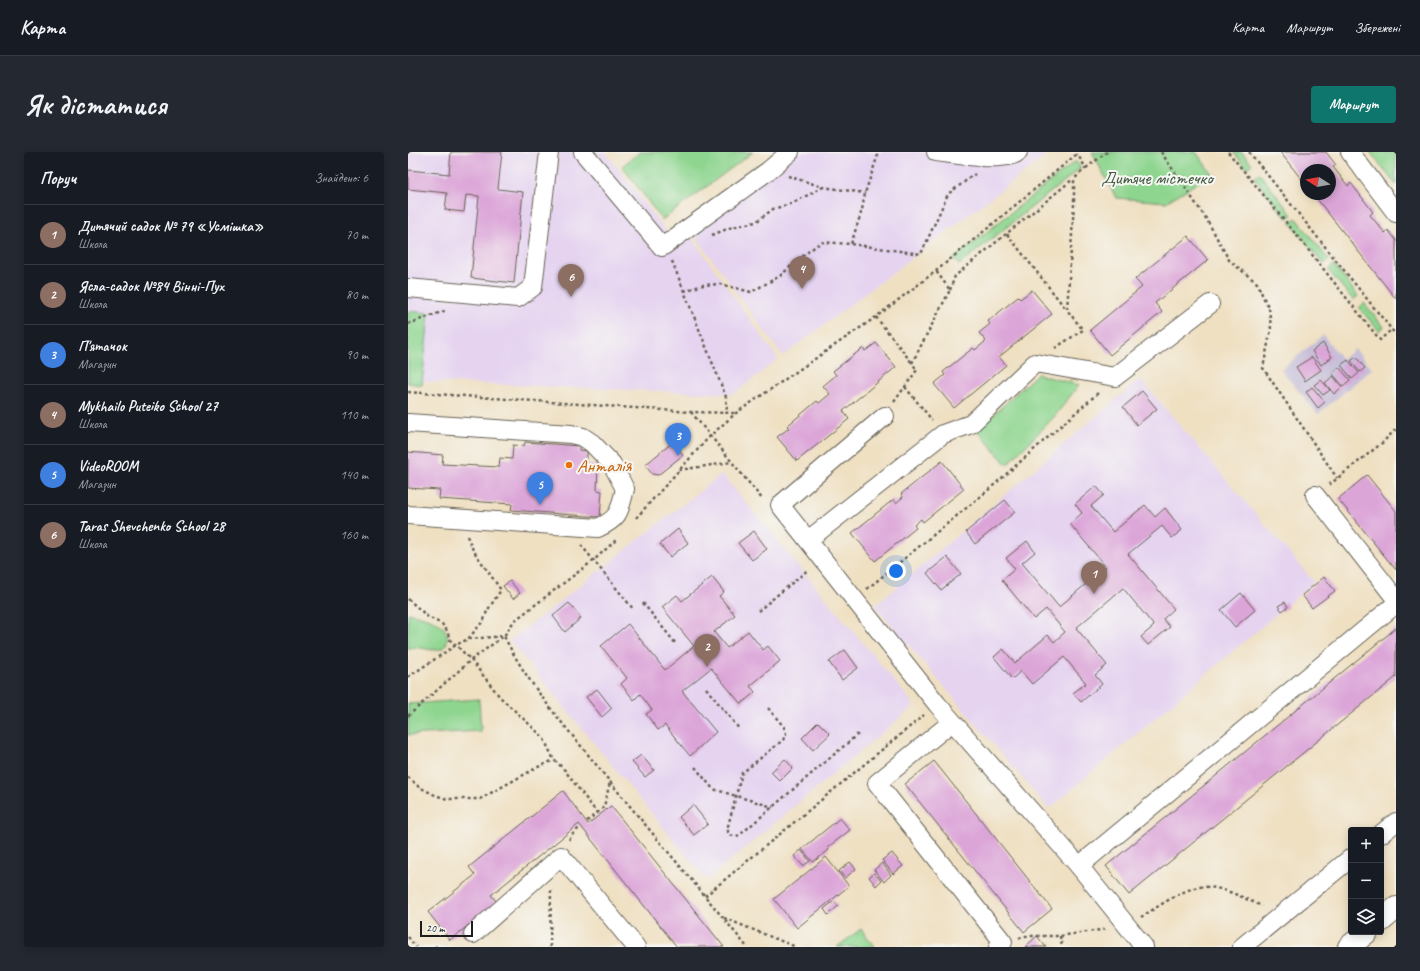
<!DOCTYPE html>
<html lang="uk">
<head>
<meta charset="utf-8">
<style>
	:root { --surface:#171b24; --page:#242831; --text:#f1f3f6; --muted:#9ea1a6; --line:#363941; --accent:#0f766e }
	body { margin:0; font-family:Caveat,sans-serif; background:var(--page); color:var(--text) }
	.controls { position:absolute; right:12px; bottom:12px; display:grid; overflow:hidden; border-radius:4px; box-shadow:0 2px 10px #0003 }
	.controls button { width:36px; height:36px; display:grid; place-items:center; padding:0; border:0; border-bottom:1px solid var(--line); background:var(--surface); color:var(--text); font:20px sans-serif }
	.compass { position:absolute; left:892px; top:12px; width:36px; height:36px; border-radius:50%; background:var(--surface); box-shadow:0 2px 10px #0003; rotate:281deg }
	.scale { position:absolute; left:12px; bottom:10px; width:53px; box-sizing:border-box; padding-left:4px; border:2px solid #1c1c1c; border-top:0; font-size:11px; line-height:14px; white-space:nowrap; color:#1c1c1c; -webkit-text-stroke:3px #f6f6f2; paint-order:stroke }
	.you { position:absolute; left:488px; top:419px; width:14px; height:14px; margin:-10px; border:3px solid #fff; border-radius:50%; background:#1a73e8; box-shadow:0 0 0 6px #1a73e833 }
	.badge { display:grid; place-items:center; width:26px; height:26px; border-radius:50%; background:var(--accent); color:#fff; font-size:13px; font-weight:700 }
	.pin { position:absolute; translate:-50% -33px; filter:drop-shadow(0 1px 2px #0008) }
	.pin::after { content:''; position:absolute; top:21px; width:14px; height:12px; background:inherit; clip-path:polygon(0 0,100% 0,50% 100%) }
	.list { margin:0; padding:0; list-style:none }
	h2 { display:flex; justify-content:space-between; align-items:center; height:52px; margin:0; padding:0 16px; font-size:17px }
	h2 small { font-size:13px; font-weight:400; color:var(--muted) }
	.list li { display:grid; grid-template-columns:26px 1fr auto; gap:12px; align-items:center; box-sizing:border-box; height:60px; padding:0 16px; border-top:1px solid var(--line) }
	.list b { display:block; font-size:15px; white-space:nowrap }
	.list p { margin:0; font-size:13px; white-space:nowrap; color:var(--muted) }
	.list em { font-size:13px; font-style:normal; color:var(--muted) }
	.icon { flex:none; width:22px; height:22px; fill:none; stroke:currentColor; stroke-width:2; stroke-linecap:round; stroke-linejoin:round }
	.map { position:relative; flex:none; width:988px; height:795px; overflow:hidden; border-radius:4px }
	header { display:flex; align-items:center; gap:24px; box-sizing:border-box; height:56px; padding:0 20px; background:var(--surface); border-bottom:1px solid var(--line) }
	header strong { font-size:19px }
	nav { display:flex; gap:22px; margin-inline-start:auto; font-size:14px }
	.intro { display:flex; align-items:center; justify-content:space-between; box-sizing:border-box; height:96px; padding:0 24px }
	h1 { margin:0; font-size:28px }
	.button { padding:10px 18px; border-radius:4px; background:var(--accent); color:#fff; font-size:14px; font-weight:700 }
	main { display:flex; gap:24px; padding:0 24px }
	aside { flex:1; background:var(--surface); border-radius:4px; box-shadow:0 2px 10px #0003 }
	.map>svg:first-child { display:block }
	.built { fill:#e5d3f0 }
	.industrial { fill:#c7c0d8 }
	.green { fill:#8ed58f; stroke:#557856 }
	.building { fill:#dca5d8 }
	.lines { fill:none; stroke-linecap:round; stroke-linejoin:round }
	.minor-casing { stroke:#666156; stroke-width:20 }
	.major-casing { stroke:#666156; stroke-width:24 }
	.path { stroke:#666156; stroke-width:2.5; stroke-dasharray:3 3; stroke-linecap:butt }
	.minor { stroke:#fff; stroke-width:18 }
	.major { stroke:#fff; stroke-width:22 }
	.food-dot { fill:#e8710a; stroke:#f6f6f2; stroke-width:1.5 }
	.labels { text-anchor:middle; stroke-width:4; stroke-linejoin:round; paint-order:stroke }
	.park-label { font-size:19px; fill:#445d44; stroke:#f6f6f2 }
	.food-label { font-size:19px; fill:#c56008; stroke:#f6f6f2; text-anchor:start }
</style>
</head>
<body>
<header>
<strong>Карта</strong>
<nav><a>Карта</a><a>Маршрут</a><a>Збережені</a></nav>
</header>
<div class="intro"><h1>Як дістатися</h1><a class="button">Маршрут</a></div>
<main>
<aside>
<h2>Поруч<small>Знайдено: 6</small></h2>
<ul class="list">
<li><span class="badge" style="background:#8d6e63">1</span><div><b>Дитячий садок № 79 «Усмішка»</b><p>Школа</p></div><em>70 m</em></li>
<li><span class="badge" style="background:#8d6e63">2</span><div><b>Ясла-садок №84 Вінні-Пух</b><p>Школа</p></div><em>80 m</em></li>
<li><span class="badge" style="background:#3f7fe0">3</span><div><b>П'ятачок</b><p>Магазин</p></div><em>90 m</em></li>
<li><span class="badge" style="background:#8d6e63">4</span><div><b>Mykhailo Puteiko School 27</b><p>Школа</p></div><em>110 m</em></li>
<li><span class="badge" style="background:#3f7fe0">5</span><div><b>VideoROOM</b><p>Магазин</p></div><em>140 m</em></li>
<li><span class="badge" style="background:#8d6e63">6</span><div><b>Taras Shevchenko School 28</b><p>Школа</p></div><em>160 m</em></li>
</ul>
</aside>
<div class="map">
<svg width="988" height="795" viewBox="0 0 988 795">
	<rect width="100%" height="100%" fill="#f6f6f2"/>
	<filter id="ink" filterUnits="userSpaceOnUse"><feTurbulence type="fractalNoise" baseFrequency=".025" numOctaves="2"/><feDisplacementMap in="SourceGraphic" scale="8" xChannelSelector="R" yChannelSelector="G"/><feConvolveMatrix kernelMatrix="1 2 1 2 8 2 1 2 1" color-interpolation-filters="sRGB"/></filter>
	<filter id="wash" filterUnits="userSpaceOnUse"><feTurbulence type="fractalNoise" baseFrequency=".012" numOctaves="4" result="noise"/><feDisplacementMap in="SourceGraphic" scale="16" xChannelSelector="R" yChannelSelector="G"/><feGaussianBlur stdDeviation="0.9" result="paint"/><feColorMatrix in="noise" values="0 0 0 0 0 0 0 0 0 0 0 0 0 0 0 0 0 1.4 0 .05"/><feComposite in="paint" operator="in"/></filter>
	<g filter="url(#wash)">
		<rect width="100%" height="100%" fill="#efe0c2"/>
		<g class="built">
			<path d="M0,0H197L261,83L275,73L370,207L326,242L0,229Z"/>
			<path d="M372,0H643L375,204L278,71Z"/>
			<path d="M732,227L906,430L641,657L467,454Z"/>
			<path d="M314,322L504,550L505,555L301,726L295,724L102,489Z"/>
		</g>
		<path class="industrial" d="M915,183L934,207L947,197L964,217L910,262L873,218Z"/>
		<g class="green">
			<path d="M232,0H345L254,68L214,14Z"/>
			<path d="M684,0H788L804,22L758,50L708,46Z"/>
			<path d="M825,0H834L844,12L839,16Z"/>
			<path d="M962,0H988V33Z"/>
			<path d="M668,9L673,16L551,113L546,106Z"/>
			<path d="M851,21L884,63L879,67L846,25Z"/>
			<path d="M888,66L921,108L915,112L882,70Z"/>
			<path d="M926,113L950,144L945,148L920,118Z"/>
			<path d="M956,151L976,175L971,179L951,156Z"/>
			<path d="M0,159L21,161L14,233L0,231Z"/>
			<path d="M629,222L671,233L646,265L599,313L569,278Z"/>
			<path d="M0,461C17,465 48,471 37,495C25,503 13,492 0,497Z"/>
			<path d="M71,547L73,579L0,583V552Z"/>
			<path d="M453,777L467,795H429Z"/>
		</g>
		<g id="blocks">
			<g class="building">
				<path d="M43,0H94L90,37L115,40L106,131L63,126L71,44L58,43L56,60L37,58L39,41L0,37V18L41,22Z"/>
				<path d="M872,0H918L928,13L925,15L940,34L943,31L965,60L962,63L977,81L980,78L988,88V147L905,42H922V18H898V33Z"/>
				<path d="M780,84L800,108L747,151L754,160L702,203L682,178L734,135L727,127Z"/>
				<path d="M624,138L644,162L591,205L598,213L546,256L526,232L537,223L535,220L565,196L567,198L578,189L571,181L582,172L580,169L610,145L612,147Z"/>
				<path d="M468,191L488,215L435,259L441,267L389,309L369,285L381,276L379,274L409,249L411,251L422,242L415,234L428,223L425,219L455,196L457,199Z"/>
				<path d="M915,191L924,205L913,213L904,199Z"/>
				<path d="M904,205L913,218L897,229L888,215Z"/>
				<path d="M948,205L957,216L952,220L943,209Z"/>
				<path d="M940,208L951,221L944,227L933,213Z"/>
				<path d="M931,215L942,228L935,234L924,221Z"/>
				<path d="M925,224L934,235L926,242L917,231Z"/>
				<path d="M913,228L922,238L915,243L906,233Z"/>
				<path d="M904,235L917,250L910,256L898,240Z"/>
				<path d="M734,239L749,257L729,273L715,255Z"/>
				<path d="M117,290L171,294V298L179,299V313L190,314L189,338L194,339L192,365L103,358L104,352L31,347L32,338L0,336V300L35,303L34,312L91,315L92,306L104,307L105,293L116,294Z"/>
				<path d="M265,290L275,303L250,323L244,322L237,313Z"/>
				<path d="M534,309L556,337L515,370L513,367L506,373L508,376L467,409L444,381L486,347L488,351L495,345L493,342Z"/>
				<path d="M959,323L988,359V418L930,347Z"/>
				<path d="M688,334L696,343L683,354L705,380L737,353L747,365L757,356L774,378L764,386L754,374L720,402L766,457L755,467L762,475L740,493L733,485L746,474L715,436L668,476L699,513L687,523L694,532L673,550L665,541L678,531L656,505L624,532L613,519L604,527L586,505L595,497L607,511L640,483L646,490L657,480L638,457L626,467L594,428L607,417L598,406L619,389L627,400L614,411L651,455L698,415L662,372L674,361L667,352Z"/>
				<path d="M597,348L607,360L567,392L558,380Z"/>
				<path d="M270,377L280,391L262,405L252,392Z"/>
				<path d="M346,379L359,397L344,408L330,391Z"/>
				<path d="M539,405L553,422L533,438L519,421Z"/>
				<path d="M304,425L316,440L311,444L327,463L306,480L319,496L340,479L355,498L360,494L372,509L342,534L347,540L333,552L303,516L274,539L308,580L282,604L257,573L250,578L238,562L244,558L232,542L226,548L213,532L219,526L193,494L220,472L257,518L286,494L254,455L269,443L274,449Z"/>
				<path d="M916,425L927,439L904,456L894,443Z"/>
				<path d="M102,429L112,441L105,447L95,434Z"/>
				<path d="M833,441L847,458L827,475L813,458Z"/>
				<path d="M877,450L880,455L874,459L870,454Z"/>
				<path d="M161,451L173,466L157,480L145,464Z"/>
				<path d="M988,476V525L721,743L698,714Z"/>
				<path d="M437,498L450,516L434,528L421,510Z"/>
				<path d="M189,537L204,556L194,565L178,545Z"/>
				<path d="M410,570L422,582L405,598L394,586Z"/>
				<path d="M233,603L246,618L237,625L224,610Z"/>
				<path d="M377,607L385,616L372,629L363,620Z"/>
				<path d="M526,609L644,757L616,780L497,632Z"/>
				<path d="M155,639L180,672L203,654L316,795H269L171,672L83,743L89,750L42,788L20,760L67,723L61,715Z"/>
				<path d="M285,653L300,672L286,683L271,665Z"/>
				<path d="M432,666L442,678L419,696L421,698L405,710L394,697Z"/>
				<path d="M393,698L402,709L395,714L386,704Z"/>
				<path d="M484,701L495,714L485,722L474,708Z"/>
				<path d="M418,705L441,734L389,776L366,747Z"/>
				<path d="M442,710L448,717L437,726L431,719Z"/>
				<path d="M474,711L483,723L476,730L466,718Z"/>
				<path d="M466,721L473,729L468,734L461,725Z"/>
				<path d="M426,749L430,754L420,763L416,757Z"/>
				<path d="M629,784L638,795H617Z"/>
			</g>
		</g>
	</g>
	<g filter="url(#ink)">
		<use href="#blocks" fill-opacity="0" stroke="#666156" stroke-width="1"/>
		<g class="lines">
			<defs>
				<g id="minor">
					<path d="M175,0L254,95L360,19L382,0"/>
					<path d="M528,0C545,2 599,11 610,0"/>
					<path d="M942,0L988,61"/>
					<path d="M0,136L110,146L125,135L141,0"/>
					<path d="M477,264L372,353L529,552L671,714L736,795"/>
					<path d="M0,271L163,282L175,285L184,291L204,312L217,337C211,359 213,365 190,376L0,363"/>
					<path d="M907,343L988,447"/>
					<path d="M400,388L535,282L563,272L627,211L707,225L802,152"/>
					<path d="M544,570L469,631L595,790L590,795"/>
					<path d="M973,682L988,670"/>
					<path d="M671,714L988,452"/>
					<path d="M65,782L153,704L228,795"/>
					<path d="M834,795L943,706"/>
				</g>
				<g id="major">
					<path d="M973,769L988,756"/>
					<path d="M941,795L959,780"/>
				</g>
			</defs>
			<use href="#minor" class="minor-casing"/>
			<use href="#major" class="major-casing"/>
			<g class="path">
				<path d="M753,0L799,68L821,108L849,131L858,151L861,155L863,177L855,216L929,326"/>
				<path d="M820,0L882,75L972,188L984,177"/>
				<path d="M841,0L988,183"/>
				<path d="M678,16L699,0"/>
				<path d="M380,24L415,35L457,41"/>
				<path d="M599,82L658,157"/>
				<path d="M304,83L324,75L348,70L365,57L385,51L415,35"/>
				<path d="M443,92L513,102L540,42L567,22"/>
				<path d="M264,109L318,245L319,261"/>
				<path d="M542,138L547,124L665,27"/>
				<path d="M276,139L295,133L312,132L343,140L372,124L392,106L413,90L443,92L454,58L457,41L471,0"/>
				<path d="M468,165L504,211"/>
				<path d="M0,172L39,158"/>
				<path d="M647,196L675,178L659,158L666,52V27L678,16L669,2"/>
				<path d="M497,235L524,268"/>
				<path d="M0,240L283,260L328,261"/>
				<path d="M486,250L509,218L504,211L542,138L528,119"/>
				<path d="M283,260L355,348"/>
				<path d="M271,318L324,310"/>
				<path d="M921,333L974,291L988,277"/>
				<path d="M228,366L302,284L328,261L468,165L528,119L669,2V0"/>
				<path d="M59,384L65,398L93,438L79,459L76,468L60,487"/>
				<path d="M173,393L226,458"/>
				<path d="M459,437L578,340L690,241"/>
				<path d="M0,447L20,465L34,472L40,480L41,487L48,493L63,508L92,545L135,585L146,608L155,616L189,661L179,669"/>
				<path d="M235,451L268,492"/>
				<path d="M350,459L401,417"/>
				<path d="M0,525L48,493L60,487L96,484C118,529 150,566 182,605C233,669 287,731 339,795"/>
				<path d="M298,536L332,578"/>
				<path d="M360,556L376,575L378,582L375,588L334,621L320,674V680C325,686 329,685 334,681L450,582"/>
				<path d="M0,564L63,508L96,484L106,469L186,408L208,388"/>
				<path d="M287,615L305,637L365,655"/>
				<path d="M0,625L11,635L27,643L39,647H72L130,615L146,608"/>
				<path d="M189,661L196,655L202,630"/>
				<path d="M161,688L164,683L172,675"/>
				<path d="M297,744L516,563"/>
				<path d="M733,765C748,756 775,737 791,735C813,733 835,746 854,754"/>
				<path d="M316,766L388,795"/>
				<path d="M652,784L654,795"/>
				<path d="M0,785L8,795"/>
				<path d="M611,786L618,784H652L699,777"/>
				<path d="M27,794L28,795"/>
				<path d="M142,795L143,738"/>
			</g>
			<use href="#minor" class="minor"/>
			<use href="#major" class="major"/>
		</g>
	</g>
	<circle class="food-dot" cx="161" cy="313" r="4"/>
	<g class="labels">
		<g class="park-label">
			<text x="749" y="32">Дитяче містечко</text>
		</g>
		<g class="food-label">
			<text x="169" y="320">Анталія</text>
		</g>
	</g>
</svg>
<div class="controls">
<button>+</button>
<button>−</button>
<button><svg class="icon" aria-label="layers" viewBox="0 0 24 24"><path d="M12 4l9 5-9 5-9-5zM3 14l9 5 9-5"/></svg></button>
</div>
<svg class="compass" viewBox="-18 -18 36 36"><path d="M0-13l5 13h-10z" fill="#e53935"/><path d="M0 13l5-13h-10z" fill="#9ea1a6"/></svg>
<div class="scale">20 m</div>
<div class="you"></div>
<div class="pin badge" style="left:686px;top:442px;background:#8d6e63">1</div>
<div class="pin badge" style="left:299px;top:515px;background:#8d6e63">2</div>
<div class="pin badge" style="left:270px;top:304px;background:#3f7fe0">3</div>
<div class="pin badge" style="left:394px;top:137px;background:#8d6e63">4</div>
<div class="pin badge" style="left:132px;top:353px;background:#3f7fe0">5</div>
<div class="pin badge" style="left:163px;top:145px;background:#8d6e63">6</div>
</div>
</main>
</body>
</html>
